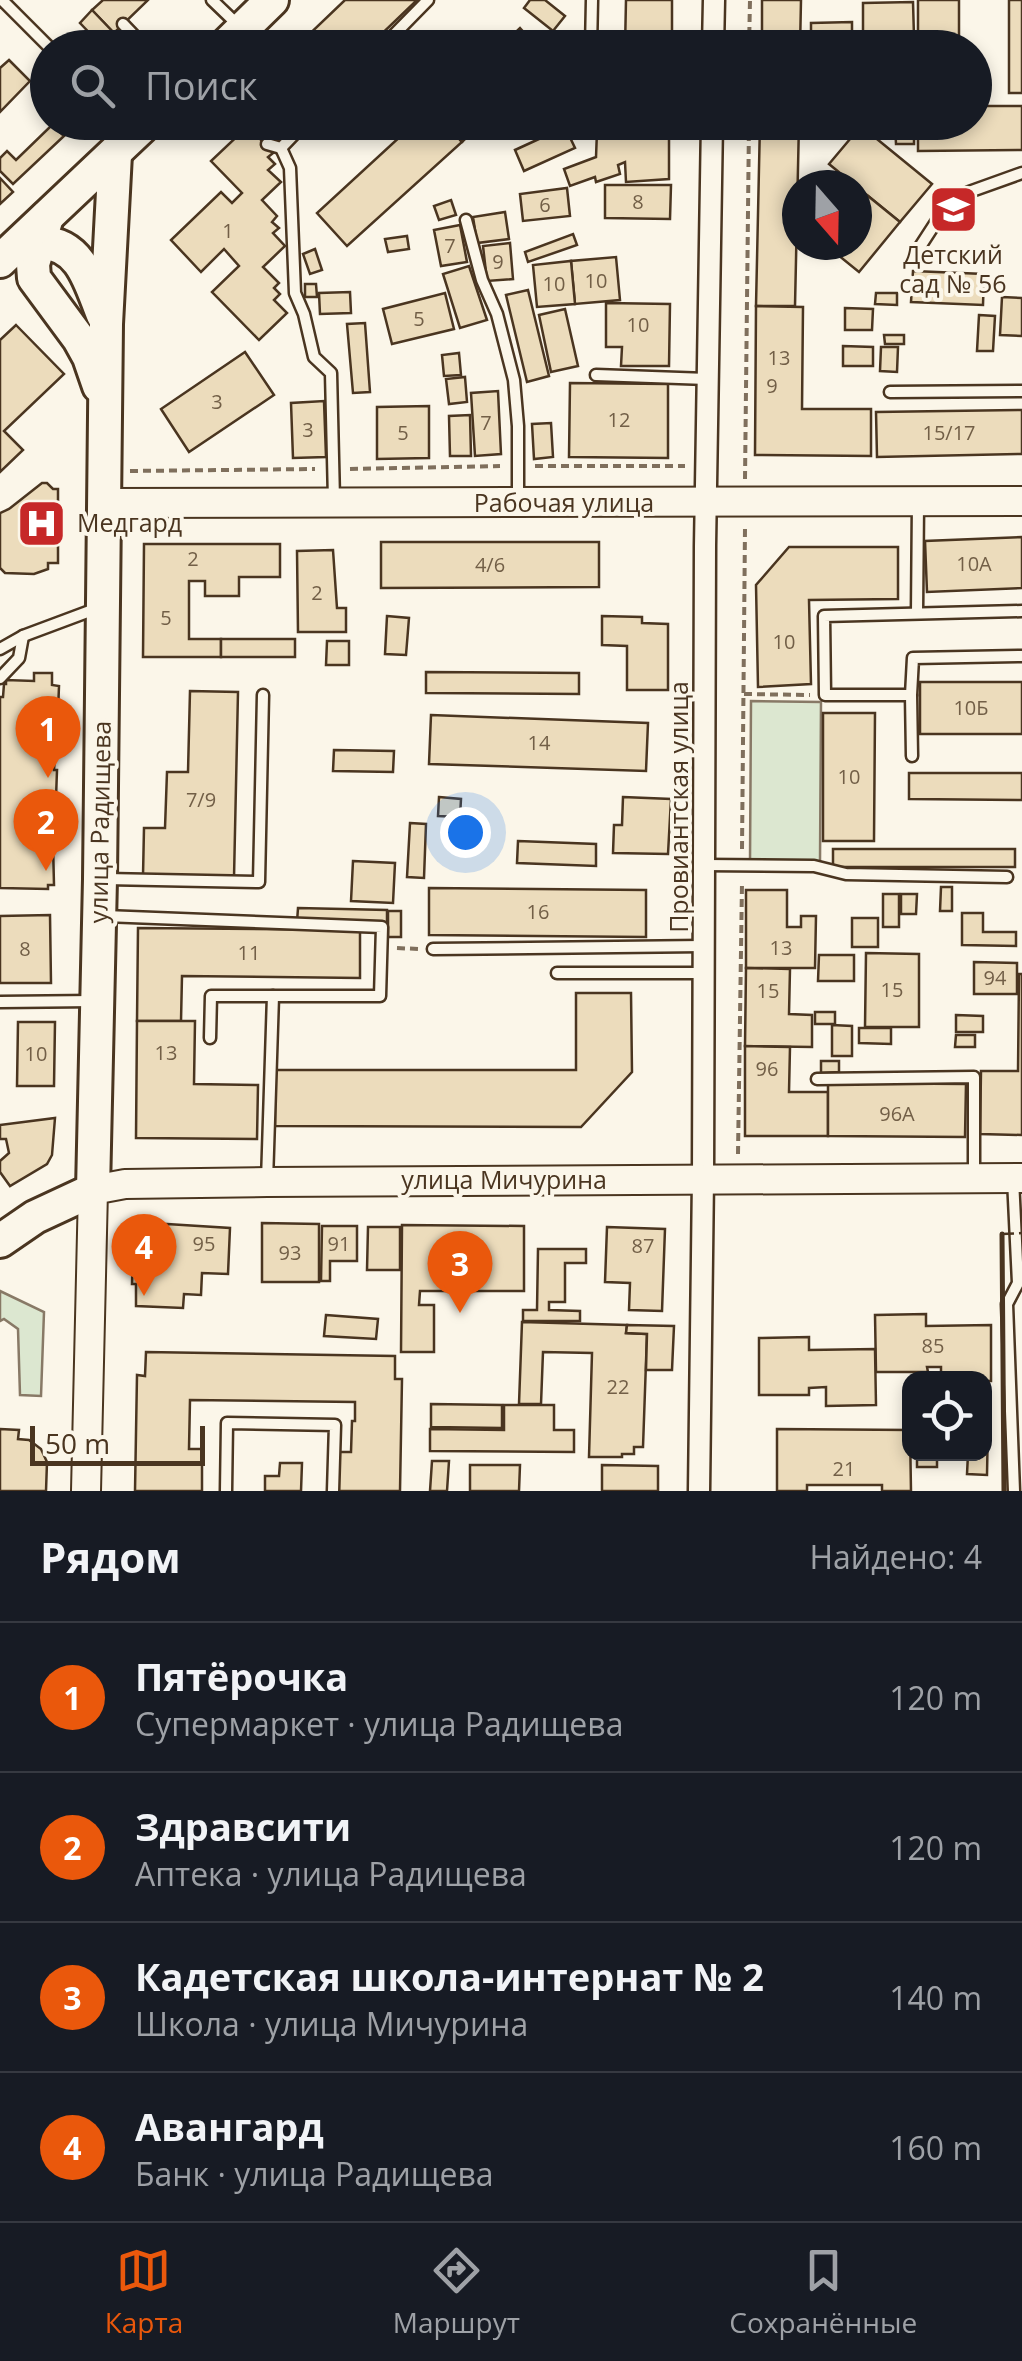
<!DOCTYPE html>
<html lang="ru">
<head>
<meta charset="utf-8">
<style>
	:root { --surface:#171b24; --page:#242831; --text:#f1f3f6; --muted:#9ea1a6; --line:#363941; --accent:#ea580c }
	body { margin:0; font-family:"Open Sans",sans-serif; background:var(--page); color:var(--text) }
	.controls { position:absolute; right:30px; bottom:30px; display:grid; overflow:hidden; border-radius:20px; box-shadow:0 5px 15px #0003 }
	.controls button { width:90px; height:90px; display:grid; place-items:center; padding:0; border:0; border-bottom:2px solid var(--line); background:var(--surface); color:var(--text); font:50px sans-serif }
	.compass { position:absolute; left:782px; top:170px; width:90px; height:90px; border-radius:50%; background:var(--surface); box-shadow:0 5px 15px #0003; rotate:160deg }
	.scale { position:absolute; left:30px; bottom:25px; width:175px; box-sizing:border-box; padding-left:10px; border:5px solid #4a3520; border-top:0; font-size:28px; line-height:35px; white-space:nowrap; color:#4a3520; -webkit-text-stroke:8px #fbf6e9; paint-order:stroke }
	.you { position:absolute; left:465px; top:832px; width:35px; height:35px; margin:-25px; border:8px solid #fff; border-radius:50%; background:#1a73e8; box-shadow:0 0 0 15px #1a73e833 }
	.badge { display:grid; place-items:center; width:65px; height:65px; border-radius:50%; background:var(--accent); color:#fff; font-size:32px; font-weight:700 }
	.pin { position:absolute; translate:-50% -82px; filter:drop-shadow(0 2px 5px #0008) }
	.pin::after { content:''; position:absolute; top:52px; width:35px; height:30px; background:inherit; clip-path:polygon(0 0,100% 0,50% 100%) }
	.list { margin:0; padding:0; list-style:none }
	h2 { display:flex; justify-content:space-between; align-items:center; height:130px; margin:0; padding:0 40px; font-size:42px }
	h2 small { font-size:32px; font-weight:400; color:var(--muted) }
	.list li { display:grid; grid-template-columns:65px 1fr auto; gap:30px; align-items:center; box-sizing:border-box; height:150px; padding:0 40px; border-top:2px solid var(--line) }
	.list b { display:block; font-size:38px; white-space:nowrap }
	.list p { margin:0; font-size:32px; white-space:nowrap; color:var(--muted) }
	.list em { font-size:32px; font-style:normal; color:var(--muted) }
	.icon { flex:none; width:55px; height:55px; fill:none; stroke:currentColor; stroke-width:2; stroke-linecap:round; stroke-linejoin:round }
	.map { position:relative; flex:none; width:1022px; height:1491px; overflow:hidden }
	.search { position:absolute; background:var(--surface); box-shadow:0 5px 15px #0003; left:30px; right:30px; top:30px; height:110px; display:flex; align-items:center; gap:25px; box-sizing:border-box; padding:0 35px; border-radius:55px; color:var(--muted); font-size:38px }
	.sheet { height:730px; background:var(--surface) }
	nav { display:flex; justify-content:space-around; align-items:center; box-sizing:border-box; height:140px; border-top:2px solid var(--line); background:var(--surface); font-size:28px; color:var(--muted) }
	nav a { display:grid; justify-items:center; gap:5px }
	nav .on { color:var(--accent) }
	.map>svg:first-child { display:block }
	.green { fill:#dce7d0; stroke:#887966; stroke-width:2.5 }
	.building { fill:#ecdcbc; stroke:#4a3520; stroke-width:2.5 }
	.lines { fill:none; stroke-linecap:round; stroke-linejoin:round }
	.service-casing { stroke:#4a3520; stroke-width:15 }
	.minor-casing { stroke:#4a3520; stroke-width:25 }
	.tertiary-casing { stroke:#4a3520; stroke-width:32 }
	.primary-casing { stroke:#4a3520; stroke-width:38 }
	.path { stroke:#7f6f5c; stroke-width:4; stroke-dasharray:8 5; stroke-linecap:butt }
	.service { stroke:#fbf6e9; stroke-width:10 }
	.minor { stroke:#fbf6e9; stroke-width:20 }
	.tertiary { stroke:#fbf6e9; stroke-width:28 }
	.primary { stroke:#fbf6e9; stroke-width:32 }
	.fence { stroke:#4a3520; stroke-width:2.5; stroke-dasharray:12 5; stroke-linecap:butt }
	.wall { stroke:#4a3520; stroke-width:5 }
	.labels { text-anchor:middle; stroke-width:8; stroke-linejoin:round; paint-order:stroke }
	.number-label { font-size:20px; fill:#725f47 }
	.poi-label { font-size:25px; fill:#4a3520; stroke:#fbf6e9 }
	.street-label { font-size:25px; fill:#4a3520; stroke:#fbf6e9 }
</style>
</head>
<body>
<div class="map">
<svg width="1022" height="1491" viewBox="0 0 1022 1491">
	<rect width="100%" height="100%" fill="#fbf6e9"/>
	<g class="green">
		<path d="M751,701L821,702L820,862H750Z"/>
		<path d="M0,1291L44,1312L41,1396L20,1395L18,1329L4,1319L0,1321Z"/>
	</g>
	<g class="building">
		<path d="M103,0H148L114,33L92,10Z"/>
		<path d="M345,0H417L367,48H304L300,43Z"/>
		<path d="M530,0H545L565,16L553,31L524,8Z"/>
		<path d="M626,0H672V48H625Z"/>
		<path d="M762,0H801L800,48H762Z"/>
		<rect x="918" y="0" width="41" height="48"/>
		<rect x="1009" y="0" width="13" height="93"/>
		<path d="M913,2L914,37H863V3Z"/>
		<path d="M92,10L114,33L128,48H104L80,23Z"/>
		<path d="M852,22V48H811V23Z"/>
		<path d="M520,28L538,48H499Z"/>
		<path d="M9,60L30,81L0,112V68Z"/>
		<path d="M974,106H1022V150L918,151V122H974Z"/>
		<path d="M52,122H77L64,135Z"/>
		<path d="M256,122H289L265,145L250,129Z"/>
		<path d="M416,122H444L462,142L347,246L317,213Z"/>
		<path d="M444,122H483L462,142Z"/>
		<path d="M613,122H669V179L626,182L625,162L618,165L620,174L596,182L595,177L570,186L564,169L596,157L597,131H613Z"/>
		<path d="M760,122H799L795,306H756Z"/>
		<path d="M895,122H914V144H896Z"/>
		<path d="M52,125L64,136L13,184L0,171V158L7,151L16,160Z"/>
		<path d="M248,126L273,153L268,157L275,164L268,170L281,182L262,200L277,216L272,222L279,228L273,233L285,246L263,267L279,283L274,288L280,294L274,300L287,313L259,340L212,292L239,266L224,249L201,272L171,240L221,192L232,203L242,193L211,161Z"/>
		<path d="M861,126L932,184L900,222L829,164Z"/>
		<path d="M565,127L575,148L524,171L515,150Z"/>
		<path d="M0,178L13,192L0,204Z"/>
		<path d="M605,185H671L670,219L605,218Z"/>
		<path d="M567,188L570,216L523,221L520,194Z"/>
		<path d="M868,196L900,222L859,272L827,246L857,245V209Z"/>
		<path d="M451,200L456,215L439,220L434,206Z"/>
		<path d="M505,212L509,239L477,243L473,217Z"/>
		<path d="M460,225L467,262L441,266L434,230Z"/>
		<path d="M573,234L577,245L528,262L525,252Z"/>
		<path d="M407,236L409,249L388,252L385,239Z"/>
		<path d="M510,243L513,279L487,281L483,246Z"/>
		<path d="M315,249L322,270L310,274L303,254Z"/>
		<path d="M616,257L620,300L575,304L571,261Z"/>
		<path d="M571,261L575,304L537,307L533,265Z"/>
		<path d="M469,266L487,320L460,328L443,274Z"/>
		<path d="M913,271L984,274L983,305L911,302Z"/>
		<path d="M305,284H316L317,297H305Z"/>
		<path d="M528,290L549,376L527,382L506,295Z"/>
		<path d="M350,292L351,313L320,314L319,293Z"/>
		<path d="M445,293L454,329L392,344L383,309Z"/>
		<path d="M876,293H897V305L875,304Z"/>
		<path d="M1002,297L1022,298V336L1000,335Z"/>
		<path d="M606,303L670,304L669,366H621L622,347H606Z"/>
		<path d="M756,306L803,307L802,409H871V456L755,455Z"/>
		<path d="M845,308L873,309L872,330H845Z"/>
		<path d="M565,309L578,366L551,372L539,315Z"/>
		<path d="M979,315L995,316L993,351H977Z"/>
		<path d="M365,323L370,392L353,393L347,324Z"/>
		<path d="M16,325L64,374L4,431L23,450L0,472V340Z"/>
		<path d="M884,335H904V344H885Z"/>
		<path d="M843,346L873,347V366H843Z"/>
		<path d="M881,347H898L897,372L880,371Z"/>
		<path d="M245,352L274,395L189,452L161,409Z"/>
		<path d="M459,353L461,375L444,376L442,355Z"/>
		<path d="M465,377L467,402L449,404L446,379Z"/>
		<path d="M570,383L668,384V458L569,457Z"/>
		<path d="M498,391L501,454L475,456L471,393Z"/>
		<path d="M324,401L326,457L293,458L291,403Z"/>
		<path d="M429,406V458L377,459V407Z"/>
		<path d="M1022,410V454L877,457L876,412Z"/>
		<path d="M470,415L471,456H450L449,416Z"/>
		<path d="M551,423L553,457L534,459L532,424Z"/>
		<path d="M42,483H47L53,489H58V563H48V569L34,574L5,573L0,568V513L9,509Z"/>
		<path d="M1022,537V588L927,592L925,541Z"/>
		<path d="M381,542H599V587L381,588Z"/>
		<path d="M144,544H280V577H239V596H205V581H189V639H221V657H143Z"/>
		<path d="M789,547H898V599L809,600L811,684L758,687L756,585Z"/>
		<path d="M333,550L337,608H346V632H298L297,551Z"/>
		<path d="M387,616L409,618L406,655L385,654Z"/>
		<path d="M602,616L642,617V623L668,624V690H627V646L602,645Z"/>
		<rect x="221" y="639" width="74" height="18"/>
		<path d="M327,641H349V665H326Z"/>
		<path d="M426,672L579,673V694L426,693Z"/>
		<path d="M34,673H52V685L59,686L58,712H55V726L57,725L54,770H57L56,798H54L53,817H56L55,844H53L54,885H48V889L0,888V697H3L4,684H6V680L34,681Z"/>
		<rect x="920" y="682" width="102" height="52"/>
		<path d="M190,691L238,692L234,878L143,876L144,828H165L167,772H188Z"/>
		<path d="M823,713H875L874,841H823Z"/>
		<path d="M431,715L648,723L646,771L429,764Z"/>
		<path d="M334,750L394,751L393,772L333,771Z"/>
		<path d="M909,773H1022V800L909,799Z"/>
		<path d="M439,797L461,799L460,817L438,816Z"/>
		<path d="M623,797L671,799L668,854L613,853L614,825H622Z"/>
		<path d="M410,823L426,824L424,878L407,877Z"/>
		<path d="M518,841L596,844V866L517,863Z"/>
		<rect x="833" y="849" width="182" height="18"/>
		<path d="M353,861L395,863L393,903L351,901Z"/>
		<path d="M941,887H952V911H940Z"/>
		<path d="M429,888L646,890V937L429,935Z"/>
		<path d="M746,890H787V927H801V916H816L815,968H746Z"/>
		<rect x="883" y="894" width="16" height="33"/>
		<path d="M901,894H917L916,914H901Z"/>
		<path d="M298,908L387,910V924L297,922Z"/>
		<rect x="388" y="911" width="13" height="26"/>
		<path d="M962,913H983V932H1016V946L962,945Z"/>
		<path d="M50,915L51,983H0V916Z"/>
		<rect x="852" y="918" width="26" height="29"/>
		<path d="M138,928L360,930V978L182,976L181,1021H137Z"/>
		<path d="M866,953L919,954V1027H865Z"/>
		<path d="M819,955H854V981H818Z"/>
		<path d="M974,962L1017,963V994H974Z"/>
		<path d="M746,968L790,969L789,1014L812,1015V1047L745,1046Z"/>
		<path d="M1019,974H1022V1135L980,1134L981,1071H1018Z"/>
		<path d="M576,993H631L632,1072L581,1127L275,1126V1070H576Z"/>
		<rect x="815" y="1012" width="20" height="12"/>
		<path d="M956,1015L983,1016V1032H956Z"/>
		<path d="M137,1021H195L194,1084L258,1085L257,1139L136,1138Z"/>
		<path d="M18,1022H55L54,1086H17Z"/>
		<path d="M832,1025L852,1026V1056H832Z"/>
		<path d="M859,1028H891V1044L859,1043Z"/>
		<path d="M956,1035H975V1047H955Z"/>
		<path d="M745,1046L790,1047L789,1092H828V1136H745Z"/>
		<path d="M821,1061H839V1072L821,1073Z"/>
		<path d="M828,1083L966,1084L965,1137L828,1136Z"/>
		<path d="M55,1118L52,1155L47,1164L10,1186L0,1172V1161L9,1153L6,1139H0V1125Z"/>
		<path d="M262,1223L319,1224V1282H262Z"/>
		<path d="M167,1224L230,1228L228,1274L202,1273L201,1295L184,1294L183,1308L136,1306V1284H132L133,1246L136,1245L137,1227H167Z"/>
		<path d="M402,1225L524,1226V1291H420L419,1305H434V1352H401Z"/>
		<path d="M322,1226H357V1261H330V1281H321Z"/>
		<path d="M368,1227H400V1270H367Z"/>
		<path d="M607,1227L665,1229L662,1311L629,1310L630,1283L605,1282Z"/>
		<path d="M538,1249H586V1263H565V1302H549V1310L580,1311V1321H523V1310H537Z"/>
		<path d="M926,1314V1326L991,1325V1381H984V1378H941V1367H927L928,1372H876L875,1315Z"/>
		<path d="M326,1315L378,1319L376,1339L324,1336Z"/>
		<path d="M522,1322L627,1325L626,1333L647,1334L643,1447H634V1454H622V1457H589L592,1353L543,1352L541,1404H519Z"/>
		<path d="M627,1325L674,1326L672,1370H646L647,1334L626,1333Z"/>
		<path d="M809,1337V1350L875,1349L876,1405L826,1406V1387L809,1388V1395H759V1338Z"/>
		<path d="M146,1352L395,1356V1379H402L400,1491H338L339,1452H351L352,1421H355V1402L190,1400L189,1449H202V1491H135L137,1375L145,1376Z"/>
		<path d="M431,1404L502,1405V1428L431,1427Z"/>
		<path d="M504,1405H554V1430H574V1452L430,1451V1429L504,1430Z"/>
		<path d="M984,1422H988L987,1475L967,1474L968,1454H984Z"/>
		<path d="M0,1429L19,1430L18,1439L29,1440L41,1449L47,1462L46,1491H0Z"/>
		<path d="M777,1429L910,1430L911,1491H882V1485H807V1491H777Z"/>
		<rect x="917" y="1454" width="20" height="13"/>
		<path d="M432,1461H449L447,1491H430Z"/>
		<path d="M280,1463H302L301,1491H265V1476H279Z"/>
		<path d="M470,1465H520L519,1491H470Z"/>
		<path d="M602,1465L658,1466V1491H602Z"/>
	</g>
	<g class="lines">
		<defs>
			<g id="service">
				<path d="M2,0L50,48"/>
				<path d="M212,0L238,25"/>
				<path d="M123,24L146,48"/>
				<path d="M381,48L428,0"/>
				<path d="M591,48L592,0"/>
				<path d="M246,122L251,127"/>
				<path d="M267,144L281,148L306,122"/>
				<path d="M281,148L290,168L295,293L304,314L314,357L331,373L334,500"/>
				<path d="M466,220L482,280L497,314L514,380L518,426V502"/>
				<path d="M914,256L938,219L969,192L1022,173"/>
				<path d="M596,375L707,379"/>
				<path d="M890,392L1022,391"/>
				<path d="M917,613L918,503"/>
				<path d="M0,649L23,636L98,608"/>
				<path d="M0,678L19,658L23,636"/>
				<path d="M911,695L913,658L1022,656"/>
				<path d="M912,756L911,695H825L824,616L1022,611"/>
				<path d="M704,865L814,866L846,874L1007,877"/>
				<path d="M106,879L259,882L263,695"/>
				<path d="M105,916L382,927L380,996H211L210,1038"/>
				<path d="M433,949L703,946"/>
				<path d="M557,973H703"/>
				<path d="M0,1002L94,1001"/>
				<path d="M817,1079L974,1077V1177"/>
				<path d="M1013,1179L1018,1283L1007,1304L1014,1491"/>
				<path d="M267,1181L273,996"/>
				<path d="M226,1491L227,1423L335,1425L333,1491"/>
			</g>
			<g id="minor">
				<path d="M713,48L714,0"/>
				<path d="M699,1491L703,1178L705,546L712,122"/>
			</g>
			<g id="tertiary">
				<path d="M105,503L1022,501"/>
				<path d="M86,1491L93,1190L125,1184L267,1182L1022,1178"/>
			</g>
			<g id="primary">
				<path d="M223,48L272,0"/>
				<path d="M47,217L33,264L34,278L79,339L89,357L99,386"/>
				<path d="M18,246C26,245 35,243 43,243C82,244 91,286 103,315"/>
				<path d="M0,261L147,122"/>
				<path d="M0,1241L35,1217L93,1190L100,879L106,324L115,154"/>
			</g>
		</defs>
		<use href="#service" class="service-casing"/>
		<use href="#minor" class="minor-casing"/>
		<use href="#tertiary" class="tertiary-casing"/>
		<use href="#primary" class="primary-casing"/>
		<g class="path">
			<path d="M749,48L750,0"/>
			<path d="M535,466H685"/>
			<path d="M350,469L500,466"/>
			<path d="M130,471L315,469"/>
			<path d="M745,479L749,122"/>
			<path d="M744,694L810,695"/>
			<path d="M742,849L745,528"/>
			<path d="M397,948L418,949"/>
			<path d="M738,1154L742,883"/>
		</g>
		<use href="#service" class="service"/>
		<use href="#minor" class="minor"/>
		<use href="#tertiary" class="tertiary"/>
		<use href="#primary" class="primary"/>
		<path class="fence" d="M1002,1234L1022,1233"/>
		<path class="wall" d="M1002,1234L1004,1491"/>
	</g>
	<defs>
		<symbol id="school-square" viewBox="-11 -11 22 22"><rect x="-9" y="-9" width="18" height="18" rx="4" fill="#c62828" stroke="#fbf6e9"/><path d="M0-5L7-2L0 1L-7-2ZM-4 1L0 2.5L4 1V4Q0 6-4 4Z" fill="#fff"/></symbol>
		<symbol id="hospital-square" viewBox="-11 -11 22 22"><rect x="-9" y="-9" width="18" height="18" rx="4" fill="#c62828" stroke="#fbf6e9"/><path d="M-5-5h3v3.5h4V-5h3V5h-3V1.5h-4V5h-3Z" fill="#fff"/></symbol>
	</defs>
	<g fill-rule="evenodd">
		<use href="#school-square" x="926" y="182" width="55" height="55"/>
		<use href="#hospital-square" x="14" y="496" width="55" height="55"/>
	</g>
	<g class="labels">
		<g class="number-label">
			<text x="638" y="209">8</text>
			<text x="545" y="212">6</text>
			<text x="228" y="238">1</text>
			<text x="450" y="253">7</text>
			<text x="498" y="269">9</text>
			<text x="596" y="288">10</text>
			<text x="554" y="291">10</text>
			<text x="419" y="326">5</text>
			<text x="638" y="332">10</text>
			<text x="779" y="365">13</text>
			<text x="772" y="393">9</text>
			<text x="217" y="409">3</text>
			<text x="619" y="427">12</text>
			<text x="486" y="430">7</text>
			<text x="308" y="437">3</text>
			<text x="403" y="440">5</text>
			<text x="949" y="440">15/17</text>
			<text x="193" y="566">2</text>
			<text x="974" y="571">10А</text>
			<text x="490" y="572">4/6</text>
			<text x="317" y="600">2</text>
			<text x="166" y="625">5</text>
			<text x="784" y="649">10</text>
			<text x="971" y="715">10Б</text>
			<text x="539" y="750">14</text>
			<text x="849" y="784">10</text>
			<text x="201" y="807">7/9</text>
			<text x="538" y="919">16</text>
			<text x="781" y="955">13</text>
			<text x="25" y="956">8</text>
			<text x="249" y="960">11</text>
			<text x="995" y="985">94</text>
			<text x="892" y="997">15</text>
			<text x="768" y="998">15</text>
			<text x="166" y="1060">13</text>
			<text x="36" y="1061">10</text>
			<text x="767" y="1076">96</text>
			<text x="897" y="1121">96А</text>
			<text x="204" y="1251">95</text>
			<text x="339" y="1251">91</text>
			<text x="643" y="1253">87</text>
			<text x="290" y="1260">93</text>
			<text x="933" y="1353">85</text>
			<text x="618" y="1394">22</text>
			<text x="844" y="1476">21</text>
		</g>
		<g class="poi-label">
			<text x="953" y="264">Детский<tspan x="953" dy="29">сад № 56</tspan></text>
			<text x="77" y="532" text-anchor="start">Медгард</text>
		</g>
		<g class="street-label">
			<text x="564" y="512">Рабочая улица</text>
			<text transform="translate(679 807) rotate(-90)" y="9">Провиантская улица</text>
			<text transform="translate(100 822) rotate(-89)" y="9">улица Радищева</text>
			<text x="504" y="1189">улица Мичурина</text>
		</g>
	</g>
</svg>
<div class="controls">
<button><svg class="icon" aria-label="locate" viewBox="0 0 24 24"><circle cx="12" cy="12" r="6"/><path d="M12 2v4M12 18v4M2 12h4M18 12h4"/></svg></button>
</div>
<svg class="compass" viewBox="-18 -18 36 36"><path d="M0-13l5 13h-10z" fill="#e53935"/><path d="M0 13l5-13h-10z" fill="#9ea1a6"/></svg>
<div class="scale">50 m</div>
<div class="you"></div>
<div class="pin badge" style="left:48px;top:778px">1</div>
<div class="pin badge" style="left:46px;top:871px">2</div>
<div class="pin badge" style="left:460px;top:1313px">3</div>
<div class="pin badge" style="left:144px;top:1296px">4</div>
<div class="search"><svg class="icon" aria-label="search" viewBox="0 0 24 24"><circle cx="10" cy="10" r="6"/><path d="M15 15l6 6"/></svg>Поиск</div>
</div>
<section class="sheet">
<h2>Рядом<small>Найдено: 4</small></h2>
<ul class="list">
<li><span class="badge">1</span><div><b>Пятёрочка</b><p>Супермаркет · улица Радищева</p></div><em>120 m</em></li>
<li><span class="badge">2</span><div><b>Здравсити</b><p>Аптека · улица Радищева</p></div><em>120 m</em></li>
<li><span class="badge">3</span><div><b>Кадетская школа-интернат № 2</b><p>Школа · улица Мичурина</p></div><em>140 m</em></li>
<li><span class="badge">4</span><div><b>Авангард</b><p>Банк · улица Радищева</p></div><em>160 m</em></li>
</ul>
</section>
<nav>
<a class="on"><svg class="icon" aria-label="map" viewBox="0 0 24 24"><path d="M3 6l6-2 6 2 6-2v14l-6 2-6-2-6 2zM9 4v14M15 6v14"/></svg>Карта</a>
<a><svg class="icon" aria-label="directions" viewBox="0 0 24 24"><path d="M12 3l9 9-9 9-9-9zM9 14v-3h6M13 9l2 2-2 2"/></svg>Маршрут</a>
<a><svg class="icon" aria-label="saved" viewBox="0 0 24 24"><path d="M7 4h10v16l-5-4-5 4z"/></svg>Сохранённые</a>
</nav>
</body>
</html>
